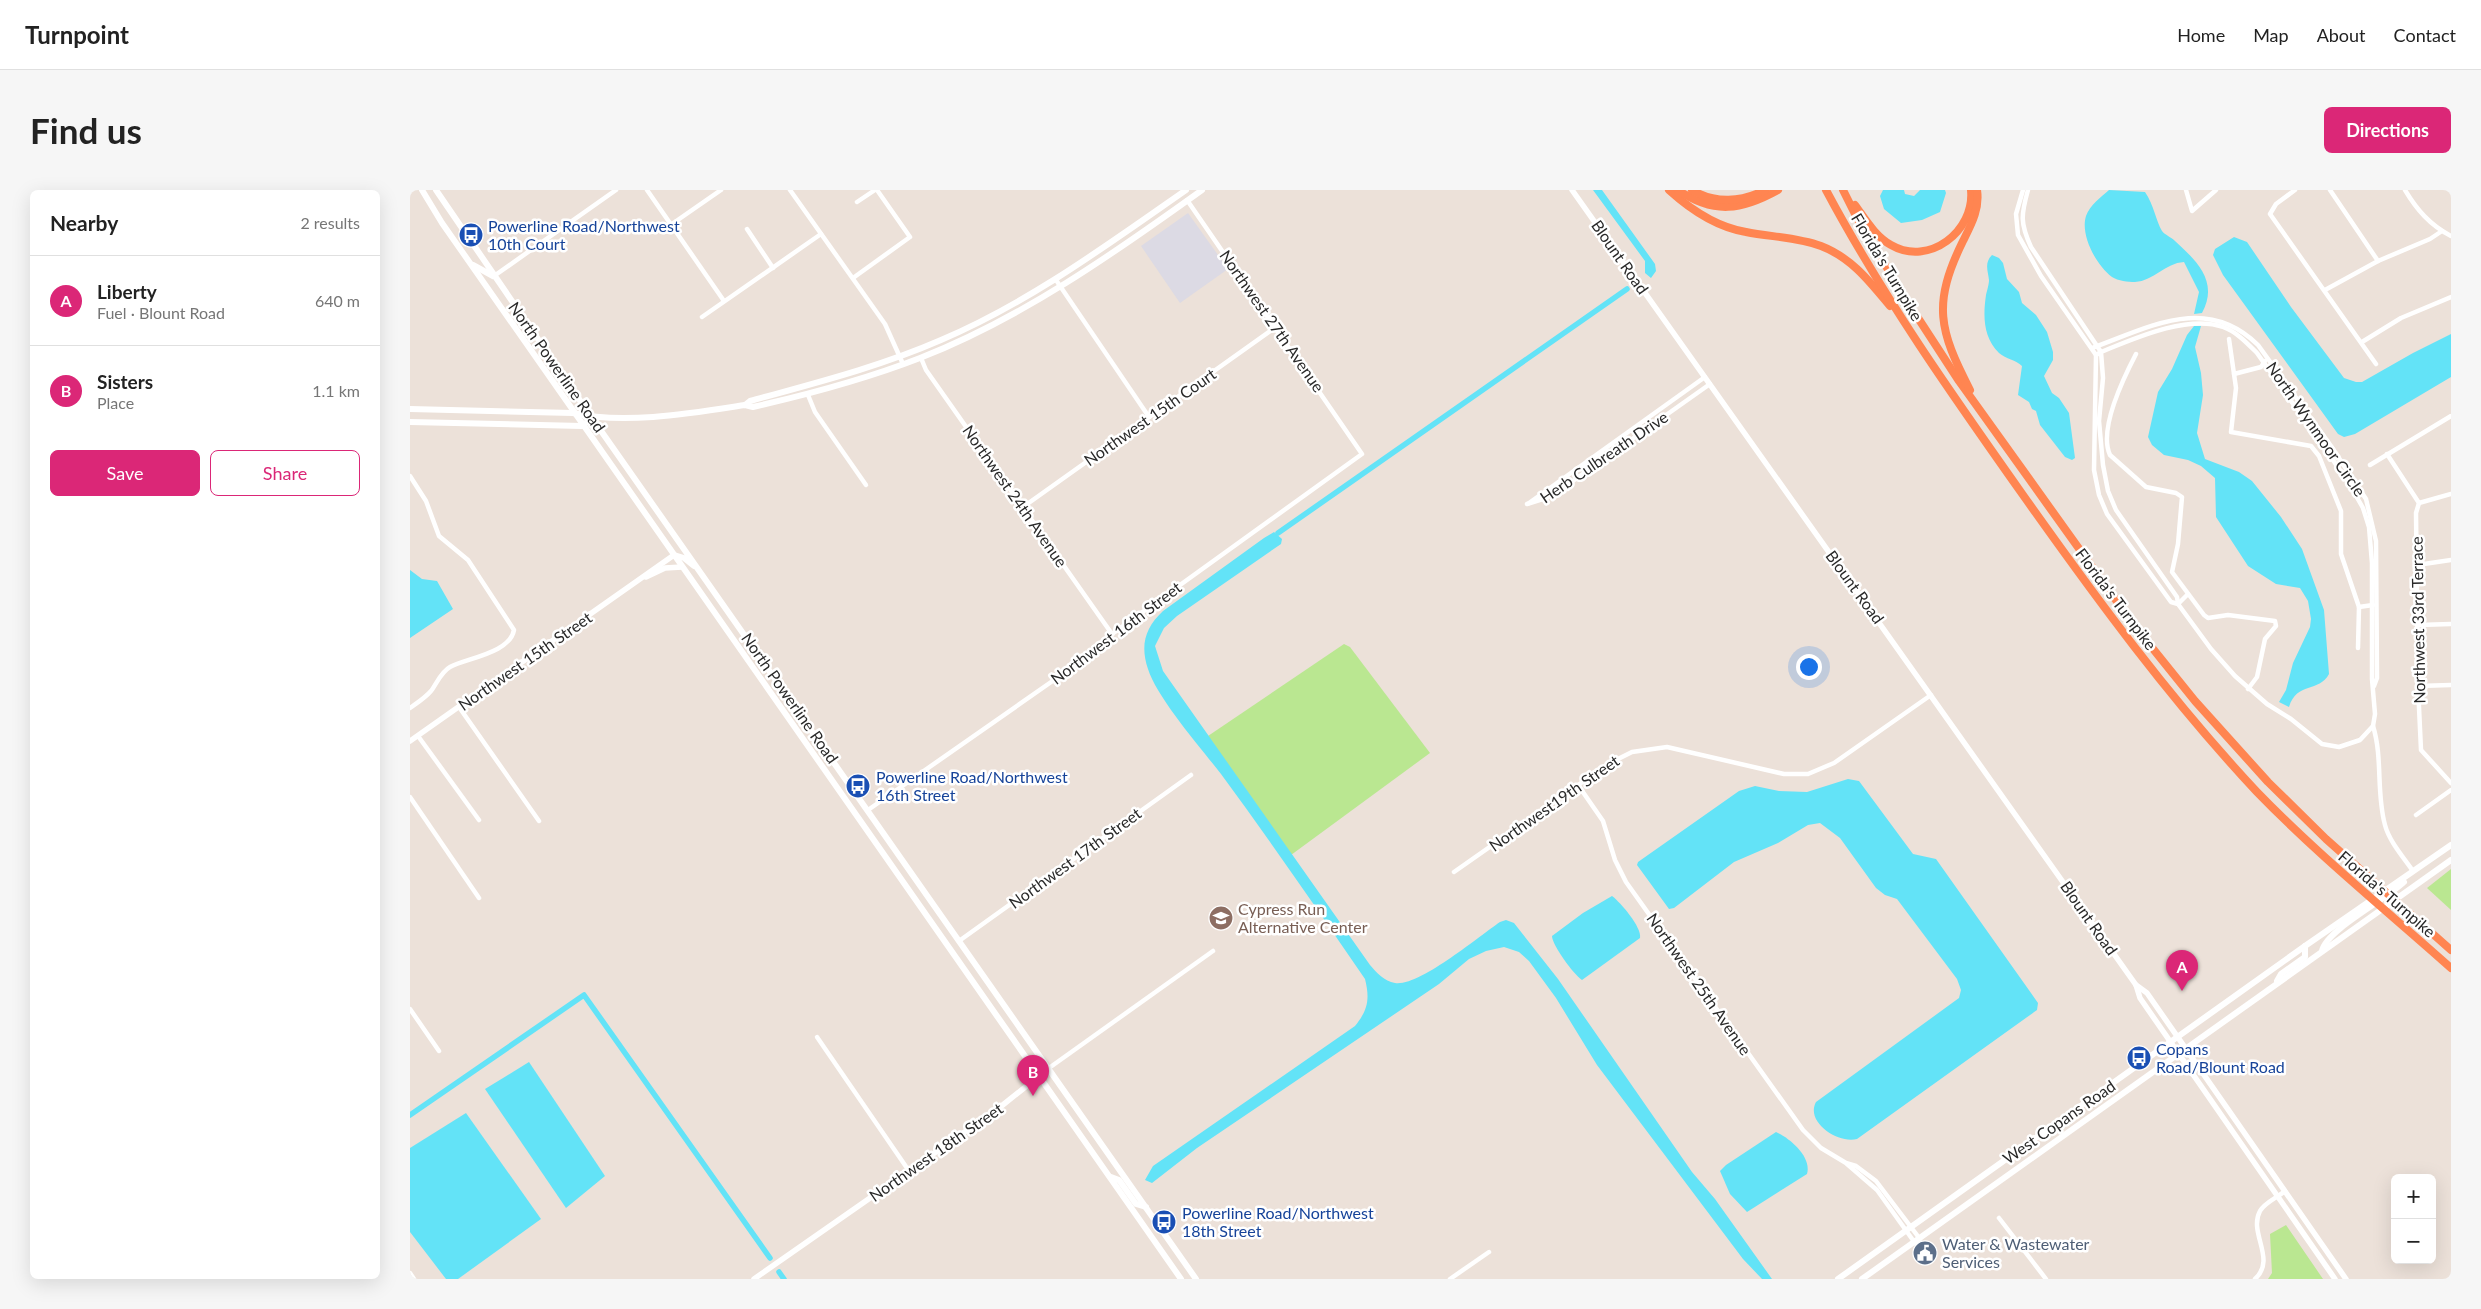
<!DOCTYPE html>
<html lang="en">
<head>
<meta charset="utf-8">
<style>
	:root { --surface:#fff; --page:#f6f6f6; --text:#222; --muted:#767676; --line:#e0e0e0; --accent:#db2777 }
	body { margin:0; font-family:Lato,sans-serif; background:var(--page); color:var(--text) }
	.controls { position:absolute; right:15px; bottom:15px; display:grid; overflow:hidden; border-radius:8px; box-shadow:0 5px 20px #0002 }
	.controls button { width:45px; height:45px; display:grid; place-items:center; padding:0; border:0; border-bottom:1px solid var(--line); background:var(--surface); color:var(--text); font:25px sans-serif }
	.you { position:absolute; left:1398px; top:476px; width:18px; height:18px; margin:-12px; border:4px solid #fff; border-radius:50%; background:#1a73e8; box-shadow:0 0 0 8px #1a73e833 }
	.badge { display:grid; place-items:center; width:32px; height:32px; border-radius:50%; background:var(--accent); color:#fff; font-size:16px; font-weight:700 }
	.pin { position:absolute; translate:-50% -41px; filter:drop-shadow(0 1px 2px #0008) }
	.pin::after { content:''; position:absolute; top:26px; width:18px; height:15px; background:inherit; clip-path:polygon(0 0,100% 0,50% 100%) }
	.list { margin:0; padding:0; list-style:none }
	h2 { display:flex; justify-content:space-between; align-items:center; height:65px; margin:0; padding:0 20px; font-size:21px }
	h2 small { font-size:16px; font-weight:400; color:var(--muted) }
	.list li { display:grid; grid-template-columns:32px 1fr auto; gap:15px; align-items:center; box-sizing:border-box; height:90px; padding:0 20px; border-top:1px solid var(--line) }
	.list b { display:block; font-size:19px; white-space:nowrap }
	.list p { margin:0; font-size:16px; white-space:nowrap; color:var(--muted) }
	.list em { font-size:16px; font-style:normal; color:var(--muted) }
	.actions { display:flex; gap:10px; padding:15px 20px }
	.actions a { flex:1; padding:11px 0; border:1px solid var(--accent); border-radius:8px; text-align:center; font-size:18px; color:var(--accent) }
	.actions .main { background:var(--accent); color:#fff }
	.map { position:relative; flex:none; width:2041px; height:1089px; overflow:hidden; border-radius:8px }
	header { display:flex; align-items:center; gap:30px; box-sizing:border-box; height:70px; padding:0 25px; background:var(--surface); border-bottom:1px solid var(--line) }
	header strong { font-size:24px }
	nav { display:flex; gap:28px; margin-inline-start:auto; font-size:18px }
	.intro { display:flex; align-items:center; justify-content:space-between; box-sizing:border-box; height:120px; padding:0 30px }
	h1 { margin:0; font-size:35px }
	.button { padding:12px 22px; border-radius:8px; background:var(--accent); color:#fff; font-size:18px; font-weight:700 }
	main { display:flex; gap:30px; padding:0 30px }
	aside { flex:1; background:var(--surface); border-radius:8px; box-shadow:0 5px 20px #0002 }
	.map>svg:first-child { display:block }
	.industrial { fill:#dcdae4 }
	.green { fill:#bae791 }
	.water { fill:#63e3f7 }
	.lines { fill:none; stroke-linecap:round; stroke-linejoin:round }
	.canal { stroke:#63e3f7; stroke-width:5.5 }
	.minor { stroke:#fff; stroke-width:4.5 }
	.tertiary { stroke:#fff; stroke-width:5.5 }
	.secondary { stroke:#fff; stroke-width:6 }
	.motorway { stroke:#ff8551; stroke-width:8 }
	.labels { text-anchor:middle; stroke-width:5; stroke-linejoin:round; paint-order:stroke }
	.transit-label { font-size:16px; fill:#164399; stroke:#fff; text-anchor:start }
	.street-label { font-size:16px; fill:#292929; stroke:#fff }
	.education-label { font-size:16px; fill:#785e54; stroke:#fff; text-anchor:start }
	.service-label { font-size:16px; fill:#4e5e75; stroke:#fff; text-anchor:start }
</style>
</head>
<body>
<header>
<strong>Turnpoint</strong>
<nav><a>Home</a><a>Map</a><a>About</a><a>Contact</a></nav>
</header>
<div class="intro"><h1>Find us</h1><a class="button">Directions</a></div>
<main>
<aside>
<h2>Nearby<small>2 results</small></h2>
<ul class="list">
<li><span class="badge">A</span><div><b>Liberty</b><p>Fuel · Blount Road</p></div><em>640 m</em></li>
<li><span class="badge">B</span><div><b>Sisters</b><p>Place</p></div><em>1.1 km</em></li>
</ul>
<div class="actions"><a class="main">Save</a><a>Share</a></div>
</aside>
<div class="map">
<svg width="2041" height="1089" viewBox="0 0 2041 1089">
	<rect width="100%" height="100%" fill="#ece1d9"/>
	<path class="industrial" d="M778,23L818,79L770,113L731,56Z"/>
	<g class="green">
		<path d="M934,454L940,457L1020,563L881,665L798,546Z"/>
		<path d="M2041,679V720L2017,698Z"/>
		<path d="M1876,1035L1913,1089H1858L1862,1083L1860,1044Z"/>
	</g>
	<g class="water">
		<path d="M1183,0H1192L1245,74L1246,81L1241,88L1235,83V71Z"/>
		<path d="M1473,0H1494L1495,4L1504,6L1510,0H1535L1536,3L1530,22L1512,30L1491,33L1474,19L1470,6Z"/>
		<path d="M1699,0L1735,2C1744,15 1746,31 1752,41C1755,45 1761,47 1765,51C1787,71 1809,92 1792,123L1784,124L1789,102L1774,72C1755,73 1744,91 1725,92C1718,92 1708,91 1702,87C1686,75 1670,45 1676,26C1680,15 1691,7 1699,0Z"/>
		<path d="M1824,47L1837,52L1881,117L1934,188L1946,192H1952L2003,163L2041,144V187L1945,244L1934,247L1928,244L1813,85L1803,65L1805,59Z"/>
		<path d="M1582,65L1589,68L1593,73L1597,89L1609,102L1612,113L1626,125L1637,142L1643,162V170L1634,186L1642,203L1649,208L1659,223L1665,268L1662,270L1655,267L1630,235L1626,221L1622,219L1619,212L1608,205L1612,176C1606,170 1596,169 1589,163C1573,147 1573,126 1576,105C1577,101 1579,94 1579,90C1578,81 1574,73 1582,65Z"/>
		<path d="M1784,136H1791L1785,157L1791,183L1793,205L1787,243L1795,269L1829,282L1842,291L1871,327L1892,359L1914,420L1919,484C1909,503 1887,491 1879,517L1869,512L1876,500L1883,473L1900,437L1901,429L1898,411L1890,398L1866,394L1838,376L1806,327L1805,288L1791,276L1778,270L1754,265L1742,255L1738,247L1748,202L1762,179L1777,145Z"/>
		<path d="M864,342L872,349L871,354L767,426L754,438L745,456L753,481L960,775C967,783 974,791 985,793C1009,797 1069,746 1090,732L1096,730L1104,733L1148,789L1282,982L1305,1009L1362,1089H1352L1333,1069L1187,875L1146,808L1119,771L1109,762L1094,757L1076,761L1059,769L1029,794L787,958L742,993L735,990L743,976L945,836C958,820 960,809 955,789C908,720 861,652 811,584C791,558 747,508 738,479C730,455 735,438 753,421L854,348Z"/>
		<path d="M0,380L12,389L27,391L43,419L0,448Z"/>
		<path d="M1438,589L1449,591L1503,664L1526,669L1628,813L1627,820L1447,949C1428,954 1395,932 1406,912L1549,808L1551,800L1547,789L1487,709L1475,705L1466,698L1430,648L1410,633L1398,635L1368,653L1324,672L1264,718L1259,719L1227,675L1228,672L1329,601L1345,596L1369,601L1397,602Z"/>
		<path d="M1202,706C1210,712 1232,737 1230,748L1172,790C1164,785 1142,755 1142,746L1173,723Z"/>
		<path d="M119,872L195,986L156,1018L75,899Z"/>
		<path d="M56,923L131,1029L48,1089H36L0,1042V958Z"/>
		<path d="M1366,942C1380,948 1402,967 1397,984L1337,1022L1320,1004L1310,981L1316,975Z"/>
	</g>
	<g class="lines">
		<g class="canal">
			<path d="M868,343L1217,99"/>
			<path d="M0,925L174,805L360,1068"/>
			<path d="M369,1082L374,1089"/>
		</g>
		<g class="minor">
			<path d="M237,0L314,111"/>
			<path d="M380,0L475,134L493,174"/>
			<path d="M1613,0L1606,24L1608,45L1631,86L1686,165L1684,280L1689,305L1697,324L1761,412L1768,414"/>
			<path d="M1618,0C1611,25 1610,33 1621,57L1691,162L1693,188L1689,231L1693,275L1698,301L1706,320L1767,407L1768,414L1801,459L1825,486L1857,514L1881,529L1912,554L1929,557L1950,550L1963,536L1965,524L1962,489V373L1959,337L1953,318L1937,290L1847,163C1837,153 1827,142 1813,137C1778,124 1723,149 1691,162L1686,165"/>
			<path d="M1776,0L1782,21L1806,0"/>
			<path d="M1885,0L1866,14L1860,24L1966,174"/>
			<path d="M1920,0L1968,71"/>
			<path d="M1995,0C2007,20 2020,35 2041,46"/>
			<path d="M447,12L465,0"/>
			<path d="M262,34L311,0"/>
			<path d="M337,39L363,78"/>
			<path d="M84,86L206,0"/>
			<path d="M443,88L500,47L467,0"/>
			<path d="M646,90L739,227"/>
			<path d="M1915,100L1968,71L2020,49L2032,41"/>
			<path d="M292,127L411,44"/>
			<path d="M1819,149L1826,198L1821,242L1901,256L1909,266L1931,321V364L1949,417L1963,415"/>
			<path d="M1952,152L1991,128L2041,107"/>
			<path d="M1682,158C1740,137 1796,104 1848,155L1921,256L1956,309L1966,351L1967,488L1964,496"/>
			<path d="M1726,164C1714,187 1688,239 1700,265L1736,297L1766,303L1772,307L1768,354L1762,382L1794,425L1798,428L1818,425L1865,431L1866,436L1855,449L1847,487L1838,499"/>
			<path d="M511,168L516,180L702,444"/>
			<path d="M1824,184L1851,177L1855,171"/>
			<path d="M398,205L405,222L456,295"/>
			<path d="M1977,264L2009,313L2006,323L2008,496L2011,560L2041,593"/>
			<path d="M1960,275L2041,226"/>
			<path d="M0,286L16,311L29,346L58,370L104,440C100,463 57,468 40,477C31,482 27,493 21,501C15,508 7,513 0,518"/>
			<path d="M1119,313L1295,187"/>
			<path d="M2009,313L2041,304"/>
			<path d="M1117,314L1136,308L1160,293L1300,194"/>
			<path d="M613,317L866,137"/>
			<path d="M2007,375L2041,370"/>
			<path d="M1768,414L1778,404"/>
			<path d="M2008,435L2041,434"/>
			<path d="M1948,458L1949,417"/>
			<path d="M2008,496L2041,495"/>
			<path d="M49,517L129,631"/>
			<path d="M1963,536C1973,568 1966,603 1975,635C1979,651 1994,668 2003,681"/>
			<path d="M8,546L69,630"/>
			<path d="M1168,595L1193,631L1205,670L1216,692L1393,940L1411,958L1436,973L1446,976L1466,991L1510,1049"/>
			<path d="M0,607L69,708"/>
			<path d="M458,620L644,490L702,444L952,264L777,10"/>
			<path d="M2006,625L2041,600"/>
			<path d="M1044,682L1198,574L1222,562L1257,557L1374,584H1398L1424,573L1521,505"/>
			<path d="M549,751L781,585"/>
			<path d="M0,819L29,861"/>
			<path d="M407,847L499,981"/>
			<path d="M639,878L803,761"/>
			<path d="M1437,974L1467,1000L1505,1053"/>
			<path d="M1589,1028L1636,1089"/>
			<path d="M0,1083L4,1089"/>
			<path d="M1040,1089L1079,1062"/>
			<path d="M1845,1089C1867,1069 1838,1043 1850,1021C1854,1013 1868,1007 1875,1001"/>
		</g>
		<g class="tertiary">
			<path d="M1162,0L1726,795L1730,808L1925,1089"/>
			<path d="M236,387L255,378L272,377"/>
			<path d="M0,551L264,365"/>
			<path d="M1726,795L1737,803L1936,1089"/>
			<path d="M344,1089L589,918L639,878"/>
		</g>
		<g class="secondary">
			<path d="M12,0L32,33L771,1089"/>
			<path d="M26,0L182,228L786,1089"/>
			<path d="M63,75L83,86"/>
			<path d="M335,215L340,211C405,193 469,177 531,150C620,112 697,55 776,0"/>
			<path d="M0,219L163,223C214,235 283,223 335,215L343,217C400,204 456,189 510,168C612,128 703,64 792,0"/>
			<path d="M0,232L172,236L182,228"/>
			<path d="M264,365L274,368L284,376"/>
			<path d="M1912,761C1916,740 1977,709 1994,692"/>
			<path d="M1867,791L1871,784L1895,767V756"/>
			<path d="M701,987L709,990L726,1014L736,1017"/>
			<path d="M1428,1089L1895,756L2041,655"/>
			<path d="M1452,1089L2041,670"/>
		</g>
		<g class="motorway">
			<path d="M1259,0C1281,20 1306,37 1336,42C1360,47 1387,47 1411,56C1442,68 1460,92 1480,116"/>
			<path d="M1268,0C1304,25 1332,20 1368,0"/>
			<path d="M1282,0C1305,14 1332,12 1355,0"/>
			<path d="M1416,0C1473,107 1543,206 1613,305C1686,408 1760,509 1847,602C1908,665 1976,720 2041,778"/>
			<path d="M1433,0L1447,28L1497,111L1549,191L1723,434L1785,511L1858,592L1916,649L2041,760"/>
			<path d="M1445,15C1456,30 1465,46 1481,55C1519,77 1565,41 1561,0"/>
			<path d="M1560,200C1529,140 1522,114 1553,51C1561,35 1570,19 1567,0"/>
		</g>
	</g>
	<defs>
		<symbol id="bus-disc" viewBox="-11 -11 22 22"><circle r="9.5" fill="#1a4fb4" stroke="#fff"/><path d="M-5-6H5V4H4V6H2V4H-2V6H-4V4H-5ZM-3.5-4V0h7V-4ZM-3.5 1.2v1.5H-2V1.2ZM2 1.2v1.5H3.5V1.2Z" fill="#fff"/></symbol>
		<symbol id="school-disc" viewBox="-11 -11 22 22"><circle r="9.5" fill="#8d6e63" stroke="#fff"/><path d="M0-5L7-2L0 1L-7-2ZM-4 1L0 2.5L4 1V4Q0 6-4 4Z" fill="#fff"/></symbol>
		<symbol id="civic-disc" viewBox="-11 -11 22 22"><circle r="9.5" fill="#5c6f8a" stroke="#fff"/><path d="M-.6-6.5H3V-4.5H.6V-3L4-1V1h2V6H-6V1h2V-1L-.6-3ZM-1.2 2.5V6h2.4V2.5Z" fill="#fff"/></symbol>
	</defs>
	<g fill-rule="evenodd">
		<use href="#bus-disc" x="47" y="31" width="28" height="28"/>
		<use href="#bus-disc" x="434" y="582" width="28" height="28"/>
		<use href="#school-disc" x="797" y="714" width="28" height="28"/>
		<use href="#bus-disc" x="1715" y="854" width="28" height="28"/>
		<use href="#bus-disc" x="740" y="1018" width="28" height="28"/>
		<use href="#civic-disc" x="1501" y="1049" width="28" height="28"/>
	</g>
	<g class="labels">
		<g class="transit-label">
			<text x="78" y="42">Powerline Road/Northwest<tspan x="78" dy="18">10th Court</tspan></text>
			<text x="466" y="593">Powerline Road/Northwest<tspan x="466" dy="18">16th Street</tspan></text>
			<text x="1746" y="865">Copans<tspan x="1746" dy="18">Road/Blount Road</tspan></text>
			<text x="772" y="1029">Powerline Road/Northwest<tspan x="772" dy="18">18th Street</tspan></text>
		</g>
		<g class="street-label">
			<text transform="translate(1210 67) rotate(55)" y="6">Blount Road</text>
			<text transform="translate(1477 77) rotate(59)" y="6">Florida's Turnpike</text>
			<text transform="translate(862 131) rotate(55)" y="6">Northwest 27th Avenue</text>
			<text transform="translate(147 177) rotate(55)" y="6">North Powerline Road</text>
			<text transform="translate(740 227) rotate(-35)" y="6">Northwest 15th Court</text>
			<text transform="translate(1906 239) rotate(55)" y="6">North Wynmoor Circle</text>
			<text transform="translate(1194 267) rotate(-34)" y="6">Herb Culbreath Drive</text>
			<text transform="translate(605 306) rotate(55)" y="6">Northwest 24th Avenue</text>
			<text transform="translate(1445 397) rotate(54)" y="6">Blount Road</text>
			<text transform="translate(1706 409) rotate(53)" y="6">Florida's Turnpike</text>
			<text transform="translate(2008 430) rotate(-91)" y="6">Northwest 33rd Terrace</text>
			<text transform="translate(706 443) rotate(-37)" y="6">Northwest 16th Street</text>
			<text transform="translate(115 471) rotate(-35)" y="6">Northwest 15th Street</text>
			<text transform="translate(380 508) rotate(55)" y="6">North Powerline Road</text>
			<text transform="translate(1144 613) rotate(-35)" y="6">Northwest19th Street</text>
			<text transform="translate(665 668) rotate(-36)" y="6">Northwest 17th Street</text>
			<text transform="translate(1977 704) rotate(41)" y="6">Florida's Turnpike</text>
			<text transform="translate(1679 728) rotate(55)" y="6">Blount Road</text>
			<text transform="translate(1289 794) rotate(55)" y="6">Northwest 25th Avenue</text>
			<text transform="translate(1649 932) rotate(-35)" y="6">West Copans Road</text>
			<text transform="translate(526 962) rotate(-35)" y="6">Northwest 18th Street</text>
		</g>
		<g class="education-label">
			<text x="828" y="725">Cypress Run<tspan x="828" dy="18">Alternative Center</tspan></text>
		</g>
		<g class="service-label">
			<text x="1532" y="1060">Water &amp; Wastewater<tspan x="1532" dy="18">Services</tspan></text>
		</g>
	</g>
</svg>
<div class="controls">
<button>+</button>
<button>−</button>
</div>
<div class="you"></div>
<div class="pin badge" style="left:1772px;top:801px">A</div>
<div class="pin badge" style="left:623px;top:906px">B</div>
</div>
</main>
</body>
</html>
